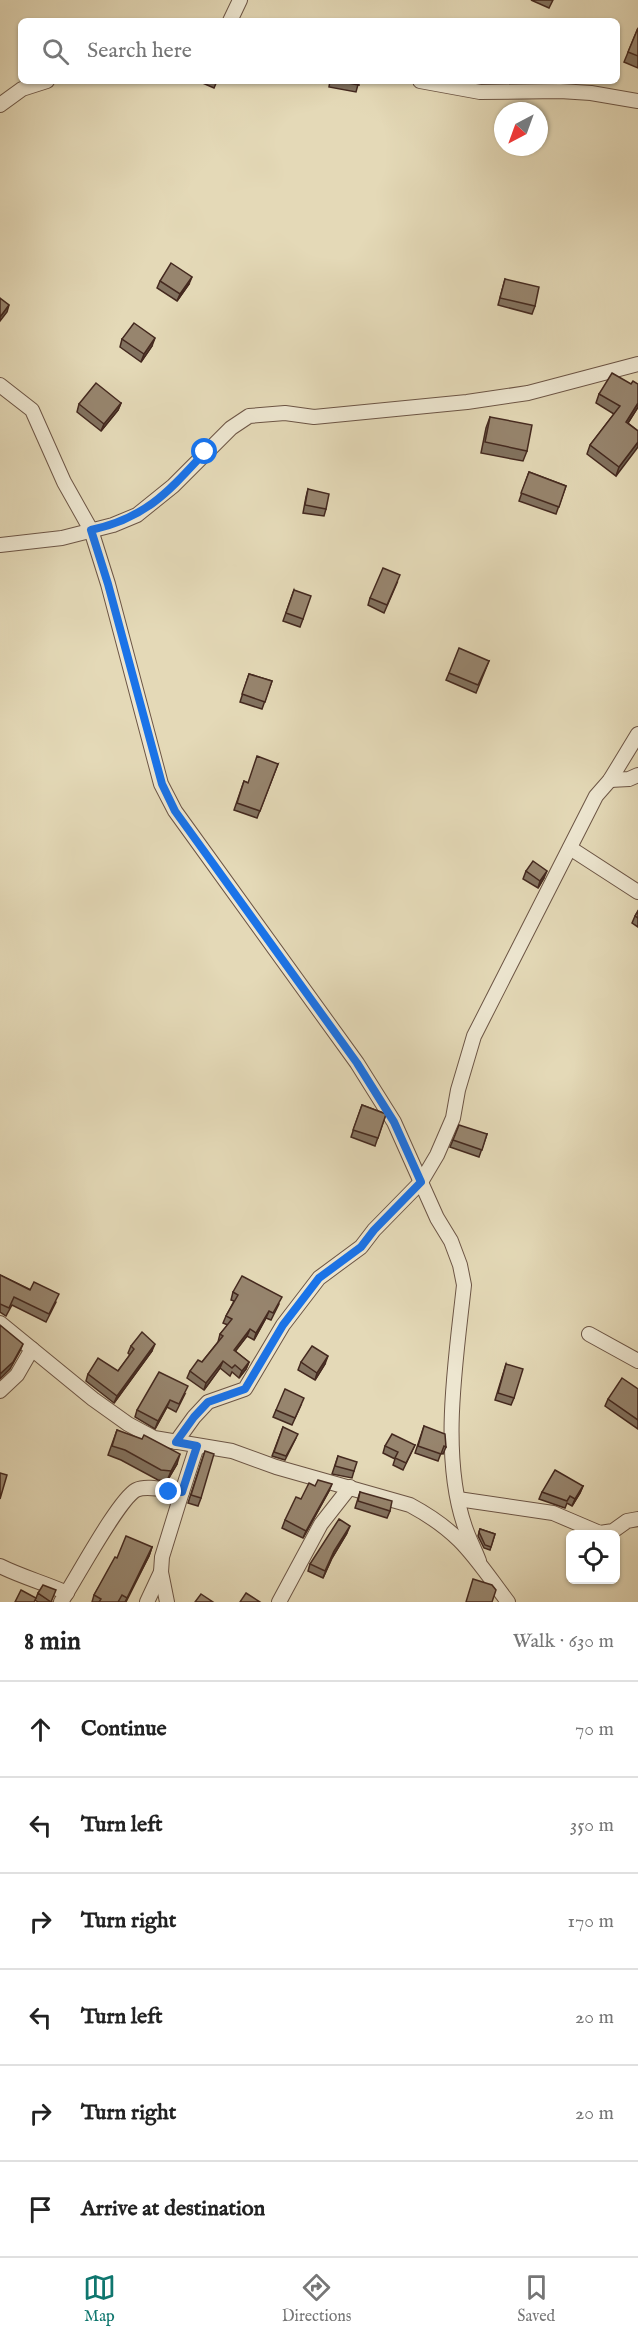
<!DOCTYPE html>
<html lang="en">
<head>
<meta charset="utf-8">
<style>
	:root { --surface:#fff; --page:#f6f6f6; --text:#222; --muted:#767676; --line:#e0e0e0; --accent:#0f766e }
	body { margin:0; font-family:"IM FELL English",serif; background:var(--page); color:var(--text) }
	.controls { position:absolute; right:18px; bottom:18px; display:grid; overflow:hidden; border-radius:9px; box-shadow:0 2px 4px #0004 }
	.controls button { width:54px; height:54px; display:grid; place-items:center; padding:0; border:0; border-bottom:2px solid var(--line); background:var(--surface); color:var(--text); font:30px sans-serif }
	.compass { position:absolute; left:494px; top:102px; width:54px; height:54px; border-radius:50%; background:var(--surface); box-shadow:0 2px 4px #0004; rotate:221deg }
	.stop { position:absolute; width:18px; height:18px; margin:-14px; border:4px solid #1a73e8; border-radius:50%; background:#fff }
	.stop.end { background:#1a73e8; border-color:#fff; box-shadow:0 2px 6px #0008 }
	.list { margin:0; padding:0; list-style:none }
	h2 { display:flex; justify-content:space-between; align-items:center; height:78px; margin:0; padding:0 24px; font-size:26px }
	h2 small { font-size:20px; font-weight:400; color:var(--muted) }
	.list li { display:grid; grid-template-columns:39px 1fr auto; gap:18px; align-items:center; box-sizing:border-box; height:96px; padding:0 24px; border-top:2px solid var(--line) }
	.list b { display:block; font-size:22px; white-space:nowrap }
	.list em { font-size:20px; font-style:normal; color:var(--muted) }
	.icon { flex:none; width:33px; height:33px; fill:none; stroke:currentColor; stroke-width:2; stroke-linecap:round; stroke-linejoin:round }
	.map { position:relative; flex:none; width:638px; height:1602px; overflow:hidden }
	.search { position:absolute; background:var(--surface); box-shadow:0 2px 4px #0004; left:18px; right:18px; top:18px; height:66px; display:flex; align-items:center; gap:15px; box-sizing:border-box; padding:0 21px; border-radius:9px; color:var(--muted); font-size:22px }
	.sheet { height:654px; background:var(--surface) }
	nav { display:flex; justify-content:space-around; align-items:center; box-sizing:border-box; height:84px; border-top:2px solid var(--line); background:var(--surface); font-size:16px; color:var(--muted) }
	nav a { display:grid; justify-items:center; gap:3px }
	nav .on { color:var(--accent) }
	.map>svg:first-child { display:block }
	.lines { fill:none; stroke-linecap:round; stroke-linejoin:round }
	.street-casing { stroke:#6c5545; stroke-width:16 }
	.street { stroke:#ede6d0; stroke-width:14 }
	.wall { fill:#82725f; stroke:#44291f; stroke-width:1.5 }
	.shaded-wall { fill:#6a5d4d; stroke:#44291f; stroke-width:1.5 }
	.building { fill:#97856e; stroke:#44291f; stroke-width:1.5 }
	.route { stroke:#1a73e8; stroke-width:8 }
</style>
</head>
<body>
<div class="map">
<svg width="638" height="1602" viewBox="0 0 638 1602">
	<rect width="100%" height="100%" fill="#e4d9b7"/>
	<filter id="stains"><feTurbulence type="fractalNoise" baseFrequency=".00333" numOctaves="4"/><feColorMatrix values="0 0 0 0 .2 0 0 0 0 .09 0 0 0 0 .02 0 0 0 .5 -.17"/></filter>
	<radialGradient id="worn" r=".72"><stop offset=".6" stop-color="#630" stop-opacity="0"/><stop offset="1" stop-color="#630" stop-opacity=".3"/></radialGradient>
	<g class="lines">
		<defs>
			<g id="street">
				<path d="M230,21L240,0"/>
				<path d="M420,81L480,92L560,91L591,93L638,101"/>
				<path d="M0,105L22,89L47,81"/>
				<path d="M0,385L32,410L64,482L91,530L108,584L161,784L175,811L357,1063L394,1122L437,1218L451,1241L460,1265L464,1285C456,1360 440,1455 465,1527C469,1539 475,1550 479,1561"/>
				<path d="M0,545L62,538L113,525L137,515L173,486L231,428L249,416L285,413L314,417L467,402L528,393L638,364"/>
				<path d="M610,780L629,779L638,775"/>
				<path d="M570,848L638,892"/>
				<path d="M0,1323L93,1399L128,1424L154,1438L232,1451L276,1467L410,1505C462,1533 474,1557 508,1602"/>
				<path d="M589,1334L638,1361"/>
				<path d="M0,1391L17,1375L32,1349"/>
				<path d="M176,1442L194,1417L208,1402L245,1389L283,1325L319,1278L361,1247L374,1230L421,1182L437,1155L453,1118L458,1090L474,1036L596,796L610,780L638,734"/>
				<path d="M458,1499L553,1513L600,1533L613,1531L627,1521L638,1519"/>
				<path d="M0,1566C22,1577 45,1583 67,1593"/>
				<path d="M161,1572L167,1602"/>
				<path d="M61,1602C75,1581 118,1500 136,1490C149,1484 169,1492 182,1492L197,1446"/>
				<path d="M147,1602L161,1572L162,1557L182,1492"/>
				<path d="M279,1602L321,1524L350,1487"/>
			</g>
		</defs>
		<use href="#street" class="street-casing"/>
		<use href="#street" class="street"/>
	</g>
	<g class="wall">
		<path d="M531,0H553L549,8Z"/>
		<path d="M638,28V68L624,62Z"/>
		<path d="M198,81H217L214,88Z"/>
		<path d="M330,81H359L356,92L329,87Z"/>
		<path d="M505,279L535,306L532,314L498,305Z"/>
		<path d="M160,281L189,284L177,301L157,288Z"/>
		<path d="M122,339L152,346L141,362L120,347Z"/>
		<path d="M599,394L638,407L628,423L638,431L616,476L587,454L590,445L614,414L596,403Z"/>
		<path d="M121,403L118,410L101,431L77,412L79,404Z"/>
		<path d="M490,417L527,451L523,461L481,453L486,428Z"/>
		<path d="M529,472L566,486L556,514L519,501Z"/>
		<path d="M308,489L326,509L324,516L303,513L306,497Z"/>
		<path d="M397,583L384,613L368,605L370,598Z"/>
		<path d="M294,590L303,619L300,627L283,621Z"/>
		<path d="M489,661L476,693L446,680L449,673Z"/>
		<path d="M249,674L272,681L262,709L240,702Z"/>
		<path d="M278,764L257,818L234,810L244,781L248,783Z"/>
		<path d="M526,871L544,878L538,888L523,879Z"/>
		<path d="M638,911V927L632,923L635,916Z"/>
		<path d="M362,1105L386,1114L375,1146L351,1137Z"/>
		<path d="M487,1134L479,1157L450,1147L453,1140Z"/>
		<path d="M0,1275L56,1302L46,1322L12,1305L6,1316L0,1312Z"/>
		<path d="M233,1292L279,1304L271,1320L266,1318L254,1340L247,1336L235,1351L249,1362L246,1369L239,1378L232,1372L230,1376L220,1368L204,1390L187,1378L190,1371L202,1362L218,1342L220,1334L228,1325L223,1323L226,1316L234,1301L231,1300Z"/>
		<path d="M131,1346L152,1351L114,1403L86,1381L88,1374L118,1371L130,1355L128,1353Z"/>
		<path d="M301,1362L325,1364L315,1380L298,1370Z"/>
		<path d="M506,1364L514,1398L511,1405L495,1400Z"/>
		<path d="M638,1389V1429L605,1406L608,1399Z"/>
		<path d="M185,1394L176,1412L167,1407L155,1429L135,1417L137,1410Z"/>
		<path d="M301,1405L292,1425L273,1417L276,1410Z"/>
		<path d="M424,1426L446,1447L443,1454L441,1453L438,1461L415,1453Z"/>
		<path d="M283,1427L296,1438L285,1460L272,1456Z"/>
		<path d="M117,1430L177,1464L167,1481L158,1480L121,1460L108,1455Z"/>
		<path d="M415,1445L403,1470L393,1465L395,1459L383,1453L385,1446Z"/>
		<path d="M205,1451L201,1498L198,1506L188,1503Z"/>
		<path d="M338,1456L354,1471L352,1478L332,1474Z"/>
		<path d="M315,1486L329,1491L303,1538L282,1528L285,1520L301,1499Z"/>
		<path d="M583,1486L580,1493L572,1506L567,1503L565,1508L539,1499L542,1492Z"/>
		<path d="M360,1492L390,1511L387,1518L355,1508Z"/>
		<path d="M480,1529L495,1534L490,1550L484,1548L478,1536Z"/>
		<path d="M347,1533L332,1558L323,1578L308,1571L310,1564Z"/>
		<path d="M152,1547L149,1556L126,1602H92L94,1595L117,1558Z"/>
		<path d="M38,1593L52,1602H38L35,1600L34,1602H15L36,1598Z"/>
	</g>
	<g class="shaded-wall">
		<path d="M192,277L189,284L177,301L180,294Z"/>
		<path d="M9,305L7,312L0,321V317Z"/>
		<path d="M155,338L152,346L141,362L144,354Z"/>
		<path d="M121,403L118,410L101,431L104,424Z"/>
		<path d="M638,403V407L622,432L626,422Z"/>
		<path d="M638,442V447L616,476L619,467Z"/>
		<path d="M547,871L544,878L538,888L540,881Z"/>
		<path d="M269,1311L266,1318L254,1340L256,1333Z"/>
		<path d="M250,1329L247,1336L231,1357L234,1350Z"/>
		<path d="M23,1344L20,1351L10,1369L0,1379V1374Z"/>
		<path d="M155,1344L152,1351L114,1403L117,1396Z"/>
		<path d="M328,1356L325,1364L315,1380L317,1373Z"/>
		<path d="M223,1361L220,1368L204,1390L206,1383Z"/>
		<path d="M249,1362L246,1369L239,1378L242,1371Z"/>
		<path d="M170,1400L167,1407L155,1429L158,1421Z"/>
		<path d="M180,1454L177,1464L167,1481L171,1471Z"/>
		<path d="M332,1484L329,1491L303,1538L306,1531Z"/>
		<path d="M583,1486L580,1493L572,1506L575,1499Z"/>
		<path d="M350,1526L347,1533L332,1558L323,1578L334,1551Z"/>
		<path d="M152,1547L149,1556L125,1602L127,1598Z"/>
	</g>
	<g class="building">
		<path d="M638,28V56L628,52Z"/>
		<path d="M337,81H359V85Z"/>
		<path d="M171,263L192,277L180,294L160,281Z"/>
		<path d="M505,279L539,287L535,306L500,298Z"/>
		<path d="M0,298L9,305L0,317Z"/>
		<path d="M134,323L155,338L144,354L122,339Z"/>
		<path d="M612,373L631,384L633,381L638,384V403L626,422L638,431V442L619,467L590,445L620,406L599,394Z"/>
		<path d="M96,383L121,403L104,424L79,404Z"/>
		<path d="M490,417L532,425L527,451L485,442Z"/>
		<path d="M529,472L566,486L559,507L521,493Z"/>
		<path d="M308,489L329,494L326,509L305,505Z"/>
		<path d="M383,568L400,575L387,605L370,598Z"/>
		<path d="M294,590L311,596L303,619L286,613Z"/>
		<path d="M459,648L489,661L478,685L449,673Z"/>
		<path d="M249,674L272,681L265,702L242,694Z"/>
		<path d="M257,756L278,764L260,811L237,803L244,781L248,783Z"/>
		<path d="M533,861L547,871L540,881L526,871Z"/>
		<path d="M638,911V918L635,916Z"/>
		<path d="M362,1105L386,1114L378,1138L353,1130Z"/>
		<path d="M459,1125L487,1134L482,1150L453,1140Z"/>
		<path d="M0,1275L30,1290L34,1282L59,1294L49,1314L14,1297L9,1308L0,1304Z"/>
		<path d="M242,1276L282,1297L273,1313L269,1311L256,1333L250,1329L234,1350L249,1362L242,1371L235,1365L232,1368L223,1361L206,1383L190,1371L198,1360L202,1362L223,1336L220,1334L232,1319L226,1316L238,1295L233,1292Z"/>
		<path d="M0,1325L23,1344L13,1362L0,1374Z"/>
		<path d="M142,1332L155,1344L117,1396L88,1374L98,1358L118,1371L134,1349L131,1346Z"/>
		<path d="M312,1346L328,1356L317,1373L301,1362Z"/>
		<path d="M506,1364L523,1369L514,1398L498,1393Z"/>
		<path d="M159,1372L188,1386L179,1404L170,1400L158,1421L137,1410Z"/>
		<path d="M622,1378L638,1389V1420L608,1399Z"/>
		<path d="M285,1389L304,1398L295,1418L276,1410Z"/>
		<path d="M424,1426L445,1434L446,1447L444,1446L441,1454L418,1446Z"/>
		<path d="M283,1427L298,1434L286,1456L274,1452Z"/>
		<path d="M117,1430L142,1439L144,1435L180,1454L171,1471L161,1470L125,1450L112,1446Z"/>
		<path d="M392,1434L415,1445L406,1463L395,1458L398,1452L385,1446Z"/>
		<path d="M205,1451L214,1454L201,1498L191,1495Z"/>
		<path d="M338,1456L357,1462L354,1471L335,1466Z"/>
		<path d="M555,1470L583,1486L575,1499L570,1496L567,1501L542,1492Z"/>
		<path d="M0,1473L7,1475L0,1499Z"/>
		<path d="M318,1480L332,1484L306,1531L285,1520L296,1497L301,1499L309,1483L315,1486Z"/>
		<path d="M360,1492L392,1501L390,1511L358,1501Z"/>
		<path d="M339,1519L350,1526L334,1551L325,1571L310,1564Z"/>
		<path d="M480,1529L495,1534L491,1547L485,1545L479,1532Z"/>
		<path d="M126,1536L152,1547L127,1598L122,1595L118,1602H99L101,1599L94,1595L115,1557L117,1558Z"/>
		<path d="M473,1579L492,1585L496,1590L492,1602H466Z"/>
		<path d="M43,1585L56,1590L51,1602L38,1593Z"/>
		<path d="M21,1590L36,1598L34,1602H15Z"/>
		<path d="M246,1593L260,1602H240Z"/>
		<path d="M201,1594L213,1602H195Z"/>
	</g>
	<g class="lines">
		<path class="route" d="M169,1492H182L197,1446L176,1442L194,1417L208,1402L245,1389L283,1325L319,1278L361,1247L374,1230L421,1182L394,1122L357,1063L175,811L162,784L108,584L91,530C146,518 168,492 205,452"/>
	</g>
	<rect width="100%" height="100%" filter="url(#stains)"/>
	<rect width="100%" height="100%" fill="url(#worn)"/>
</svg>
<div class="controls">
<button><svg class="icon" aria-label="locate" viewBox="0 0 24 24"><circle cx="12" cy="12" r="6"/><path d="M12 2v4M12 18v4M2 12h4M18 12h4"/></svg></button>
</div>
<svg class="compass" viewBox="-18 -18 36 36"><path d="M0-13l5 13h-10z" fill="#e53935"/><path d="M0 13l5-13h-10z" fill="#767676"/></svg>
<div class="stop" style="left:205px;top:452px"></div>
<div class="stop end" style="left:169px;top:1492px"></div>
<div class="search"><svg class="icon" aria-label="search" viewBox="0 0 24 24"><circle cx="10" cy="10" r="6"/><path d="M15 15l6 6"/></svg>Search here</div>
</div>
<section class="sheet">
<h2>8 min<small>Walk · 630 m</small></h2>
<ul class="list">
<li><svg class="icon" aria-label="ahead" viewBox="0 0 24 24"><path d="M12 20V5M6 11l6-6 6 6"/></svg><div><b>Continue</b></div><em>70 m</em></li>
<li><svg class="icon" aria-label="left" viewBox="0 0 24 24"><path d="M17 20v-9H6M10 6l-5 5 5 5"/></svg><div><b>Turn left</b></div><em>350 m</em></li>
<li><svg class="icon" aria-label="right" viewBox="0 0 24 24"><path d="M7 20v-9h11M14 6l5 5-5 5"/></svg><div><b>Turn right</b></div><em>170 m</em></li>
<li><svg class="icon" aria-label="left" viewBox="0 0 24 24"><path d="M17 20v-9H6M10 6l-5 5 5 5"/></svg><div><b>Turn left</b></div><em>20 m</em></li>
<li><svg class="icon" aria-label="right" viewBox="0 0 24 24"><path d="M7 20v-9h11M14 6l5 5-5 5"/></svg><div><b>Turn right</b></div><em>20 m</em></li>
<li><svg class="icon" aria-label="arrive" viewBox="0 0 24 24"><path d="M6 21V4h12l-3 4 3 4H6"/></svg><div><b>Arrive at destination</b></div></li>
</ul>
</section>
<nav>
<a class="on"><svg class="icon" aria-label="map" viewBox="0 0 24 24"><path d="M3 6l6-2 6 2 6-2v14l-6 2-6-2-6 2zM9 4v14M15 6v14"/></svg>Map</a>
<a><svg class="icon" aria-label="directions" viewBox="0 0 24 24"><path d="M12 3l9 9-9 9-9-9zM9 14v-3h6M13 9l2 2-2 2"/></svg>Directions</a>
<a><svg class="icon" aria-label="saved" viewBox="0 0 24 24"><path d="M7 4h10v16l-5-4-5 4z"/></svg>Saved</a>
</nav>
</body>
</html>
